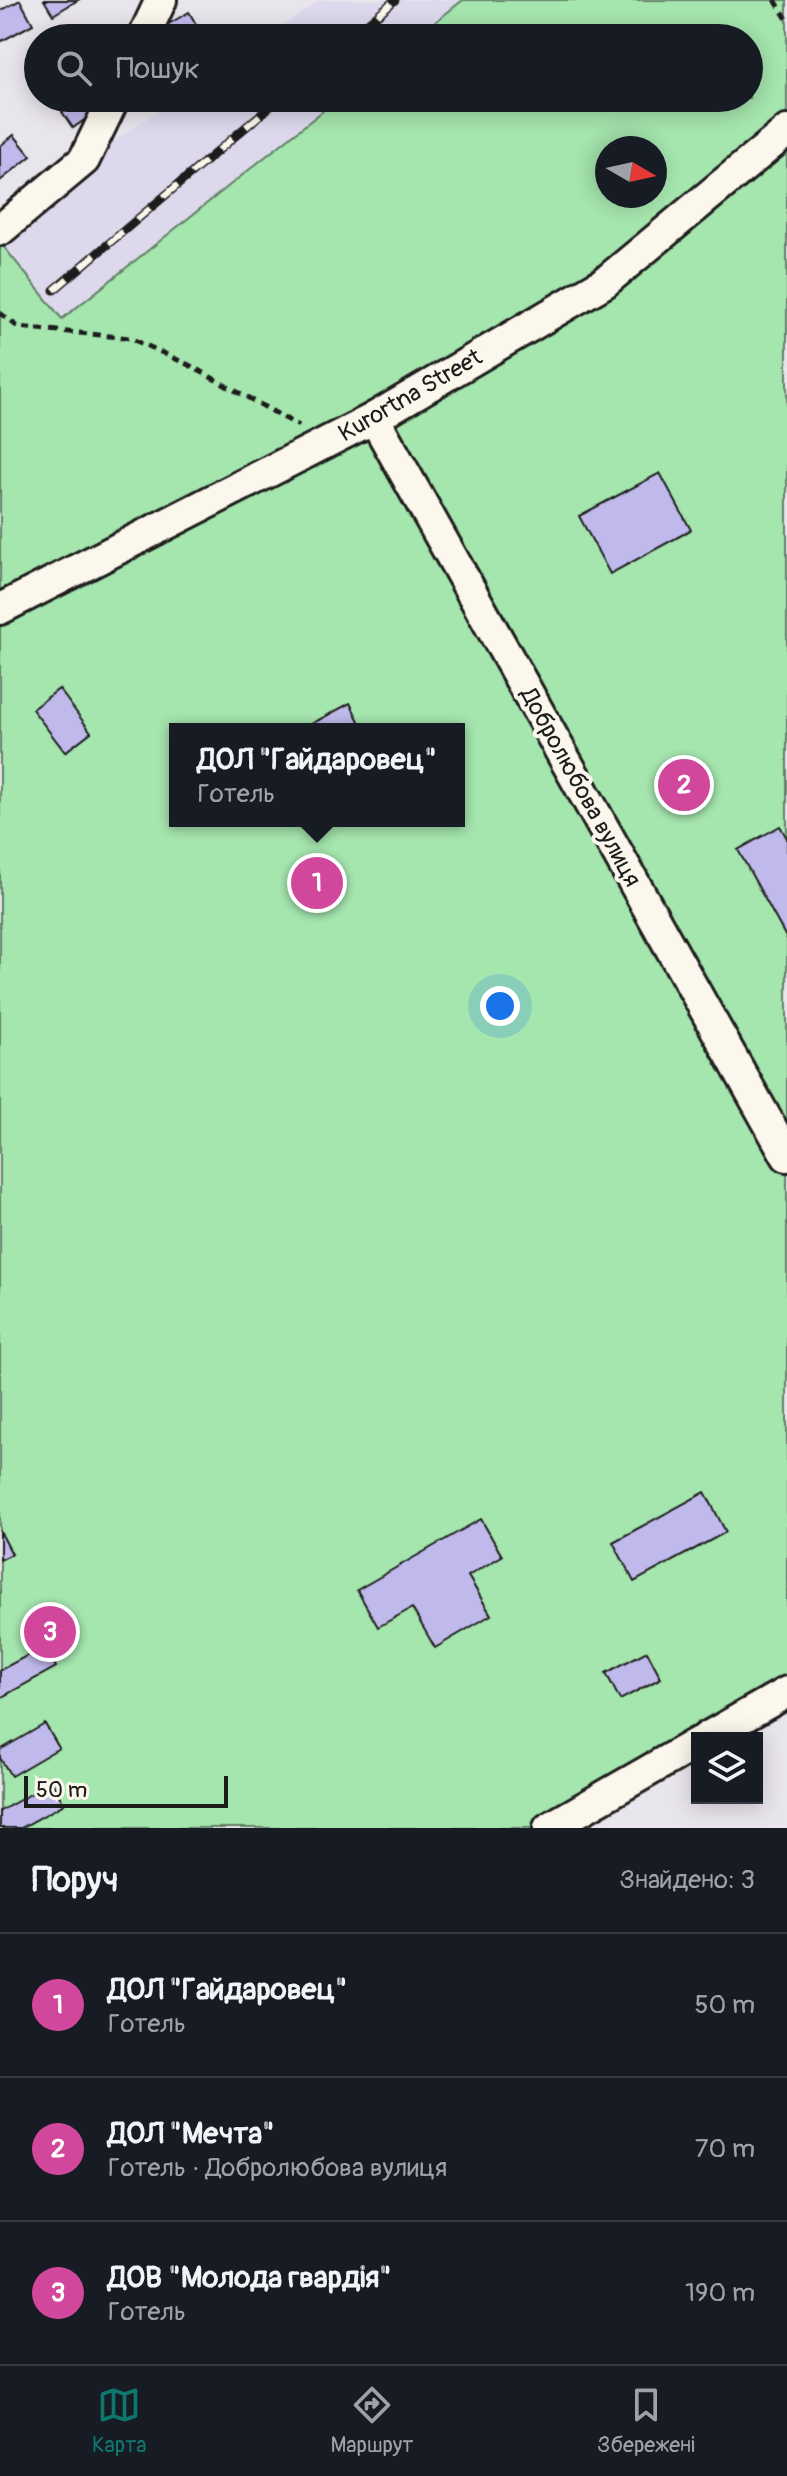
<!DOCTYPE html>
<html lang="uk">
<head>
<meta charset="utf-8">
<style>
	:root { --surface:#171b24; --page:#20242c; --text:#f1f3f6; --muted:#9ea1a6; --line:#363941; --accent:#0f766e }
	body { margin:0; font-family:Pangolin,sans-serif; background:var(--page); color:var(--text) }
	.controls { position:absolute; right:24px; bottom:24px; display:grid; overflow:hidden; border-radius:0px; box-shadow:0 4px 20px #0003 }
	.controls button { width:72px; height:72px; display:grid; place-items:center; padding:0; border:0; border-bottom:2px solid var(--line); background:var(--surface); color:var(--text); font:40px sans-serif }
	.compass { position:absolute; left:595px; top:136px; width:72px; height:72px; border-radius:50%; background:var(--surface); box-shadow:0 4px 20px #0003; rotate:99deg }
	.scale { position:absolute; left:24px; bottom:20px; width:204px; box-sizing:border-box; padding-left:8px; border:4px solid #1c1c1c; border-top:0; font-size:22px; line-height:28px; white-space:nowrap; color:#1c1c1c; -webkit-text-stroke:6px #fbf7ec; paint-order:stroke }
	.you { position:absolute; left:500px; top:1006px; width:28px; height:28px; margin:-20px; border:6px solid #fff; border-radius:50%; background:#1a73e8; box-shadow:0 0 0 12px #1a73e833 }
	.badge { display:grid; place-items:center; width:52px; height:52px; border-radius:50%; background:var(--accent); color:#fff; font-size:26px; font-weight:700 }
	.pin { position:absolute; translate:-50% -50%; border:4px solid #fff; box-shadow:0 2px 8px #0006 }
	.popup { position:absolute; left:169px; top:723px; width:296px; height:104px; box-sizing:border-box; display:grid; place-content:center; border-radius:0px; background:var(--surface); filter:drop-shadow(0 2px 6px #0005); font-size:26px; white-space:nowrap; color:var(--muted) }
	.popup b { font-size:30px; color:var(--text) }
	.popup::after { content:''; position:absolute; left:50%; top:100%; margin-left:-16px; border:16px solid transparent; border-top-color:var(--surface) }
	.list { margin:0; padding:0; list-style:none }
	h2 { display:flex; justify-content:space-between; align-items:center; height:104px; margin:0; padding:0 32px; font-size:34px }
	h2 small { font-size:26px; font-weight:400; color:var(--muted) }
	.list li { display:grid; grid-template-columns:52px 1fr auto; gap:24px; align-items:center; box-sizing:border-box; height:144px; padding:0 32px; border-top:2px solid var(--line) }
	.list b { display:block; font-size:30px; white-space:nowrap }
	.list p { margin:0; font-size:26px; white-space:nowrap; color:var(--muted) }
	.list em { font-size:26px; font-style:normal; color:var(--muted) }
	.icon { flex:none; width:44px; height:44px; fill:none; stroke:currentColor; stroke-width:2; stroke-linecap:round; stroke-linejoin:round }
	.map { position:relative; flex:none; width:787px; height:1828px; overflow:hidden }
	.search { position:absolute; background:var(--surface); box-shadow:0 4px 20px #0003; left:24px; right:24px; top:24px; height:88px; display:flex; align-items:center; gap:20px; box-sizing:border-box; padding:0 28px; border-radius:44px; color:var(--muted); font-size:30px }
	.sheet { height:536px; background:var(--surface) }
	nav { display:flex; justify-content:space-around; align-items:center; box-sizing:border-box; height:112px; border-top:2px solid var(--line); background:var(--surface); font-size:22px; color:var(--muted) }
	nav a { display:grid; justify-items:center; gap:4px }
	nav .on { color:var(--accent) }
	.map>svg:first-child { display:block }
	.built { fill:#ddd8ec }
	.green { fill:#a5e5ae; stroke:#608065; stroke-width:2; fill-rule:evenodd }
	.building { fill:#c0baec; stroke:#1c1c1c; stroke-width:2 }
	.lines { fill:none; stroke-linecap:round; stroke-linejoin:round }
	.minor-casing { stroke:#1c1c1c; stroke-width:36 }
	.path { stroke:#1c1c1c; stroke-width:5; stroke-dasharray:8 6; stroke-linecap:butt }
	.minor { stroke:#fbf7ec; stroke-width:30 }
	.rail-casing { stroke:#1c1c1c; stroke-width:9 }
	.rail { stroke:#fbf7ec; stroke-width:6; stroke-dasharray:18; stroke-linecap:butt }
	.labels { text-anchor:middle; stroke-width:8; stroke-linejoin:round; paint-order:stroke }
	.street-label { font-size:24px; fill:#1c1c1c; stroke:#fbf7ec }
</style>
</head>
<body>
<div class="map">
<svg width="787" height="1828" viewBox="0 0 787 1828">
	<rect width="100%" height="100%" fill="#e9e5ec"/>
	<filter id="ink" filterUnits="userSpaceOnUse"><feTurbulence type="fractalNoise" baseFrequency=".0125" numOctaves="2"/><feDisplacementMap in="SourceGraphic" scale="16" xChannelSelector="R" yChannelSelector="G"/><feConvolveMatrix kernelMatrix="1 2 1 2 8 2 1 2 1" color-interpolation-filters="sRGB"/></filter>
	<g filter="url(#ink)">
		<g class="built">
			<path d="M320,0H463L415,38H265Z"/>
			<path d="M177,98H339L61,319L0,241L85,161Z"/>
		</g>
		<path class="green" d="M463,0H787V1691L548,1828H0V242L62,319L339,98H749V38H415ZM607,148H655V196H607ZM175,729H459V821H175Z"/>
		<g class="building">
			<path d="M20,0L33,24L0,42V11Z"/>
			<path d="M44,0H78L53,15Z"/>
			<path d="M189,12L204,38H165L160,29Z"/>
			<path d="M81,98H95L101,108L73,128L62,112Z"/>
			<path d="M14,135L31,156L0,181V146Z"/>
			<path d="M660,473L691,530L610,574L579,516Z"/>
			<path d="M59,689L91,732L65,752L32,709Z"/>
			<path d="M350,703L363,729H302Z"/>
			<path d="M780,826L787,838V939L738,850Z"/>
			<path d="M705,1492L726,1532L634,1582L613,1542Z"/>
			<path d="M481,1519L502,1556L468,1576L491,1615L435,1648L412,1608L378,1627L357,1590Z"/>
			<path d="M0,1531L12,1554L0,1560Z"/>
			<path d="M45,1646L56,1667L0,1698V1670Z"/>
			<path d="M647,1651L661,1678L620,1700L606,1673Z"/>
			<path d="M45,1724L59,1748L11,1776L0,1758V1750Z"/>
			<path d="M52,1782L64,1804L21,1828H0V1811Z"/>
		</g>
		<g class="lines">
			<defs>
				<g id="minor">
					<path d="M143,38L161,0"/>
					<path d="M0,230L84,160L114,98"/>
					<path d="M374,418L787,1156"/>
					<path d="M0,609L374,418L605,282L787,131"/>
					<path d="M706,1738L787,1692"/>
					<path d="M549,1828L697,1743"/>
				</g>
			</defs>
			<use href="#minor" class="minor-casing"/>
			<g class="path">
				<path d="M775,0L787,19"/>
				<path d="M0,313L18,327L130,338L189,365L299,426"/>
			</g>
			<use href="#minor" class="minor"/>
			<defs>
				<g id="rail">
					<path d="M350,38L395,0"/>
					<path d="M54,290L280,98"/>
				</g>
			</defs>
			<use href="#rail" class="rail-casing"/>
			<use href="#rail" class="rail"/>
		</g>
	</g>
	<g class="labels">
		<g class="street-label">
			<text transform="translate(410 395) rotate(-30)" y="8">Kurortna Street</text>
			<text transform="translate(581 787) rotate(61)" y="8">Добролюбова вулиця</text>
		</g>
	</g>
</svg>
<div class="controls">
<button><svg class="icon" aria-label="layers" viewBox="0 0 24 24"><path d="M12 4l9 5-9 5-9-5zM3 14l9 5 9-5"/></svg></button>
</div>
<svg class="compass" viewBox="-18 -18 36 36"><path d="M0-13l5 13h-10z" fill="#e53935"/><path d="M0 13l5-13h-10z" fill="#9ea1a6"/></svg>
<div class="scale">50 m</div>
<div class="you"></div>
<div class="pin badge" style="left:317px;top:883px;background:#d1479c">1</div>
<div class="popup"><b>ДОЛ &quot;Гайдаровец&quot;</b>Готель</div>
<div class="pin badge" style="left:684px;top:785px;background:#d1479c">2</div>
<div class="pin badge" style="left:50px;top:1632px;background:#d1479c">3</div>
<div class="search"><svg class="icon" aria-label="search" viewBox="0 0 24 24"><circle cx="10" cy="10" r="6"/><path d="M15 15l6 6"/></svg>Пошук</div>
</div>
<section class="sheet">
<h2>Поруч<small>Знайдено: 3</small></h2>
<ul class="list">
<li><span class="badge" style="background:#d1479c">1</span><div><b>ДОЛ &quot;Гайдаровец&quot;</b><p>Готель</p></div><em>50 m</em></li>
<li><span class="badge" style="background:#d1479c">2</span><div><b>ДОЛ &quot;Мечта&quot;</b><p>Готель · Добролюбова вулиця</p></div><em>70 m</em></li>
<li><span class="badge" style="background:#d1479c">3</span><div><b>ДОВ &quot;Молода гвардія&quot;</b><p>Готель</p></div><em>190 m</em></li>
</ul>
</section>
<nav>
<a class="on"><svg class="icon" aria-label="map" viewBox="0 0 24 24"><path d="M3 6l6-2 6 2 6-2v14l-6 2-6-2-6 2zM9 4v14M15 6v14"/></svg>Карта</a>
<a><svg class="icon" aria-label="directions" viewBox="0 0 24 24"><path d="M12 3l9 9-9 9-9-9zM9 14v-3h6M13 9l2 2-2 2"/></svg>Маршрут</a>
<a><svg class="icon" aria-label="saved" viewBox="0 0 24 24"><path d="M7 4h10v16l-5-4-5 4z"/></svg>Збережені</a>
</nav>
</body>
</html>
